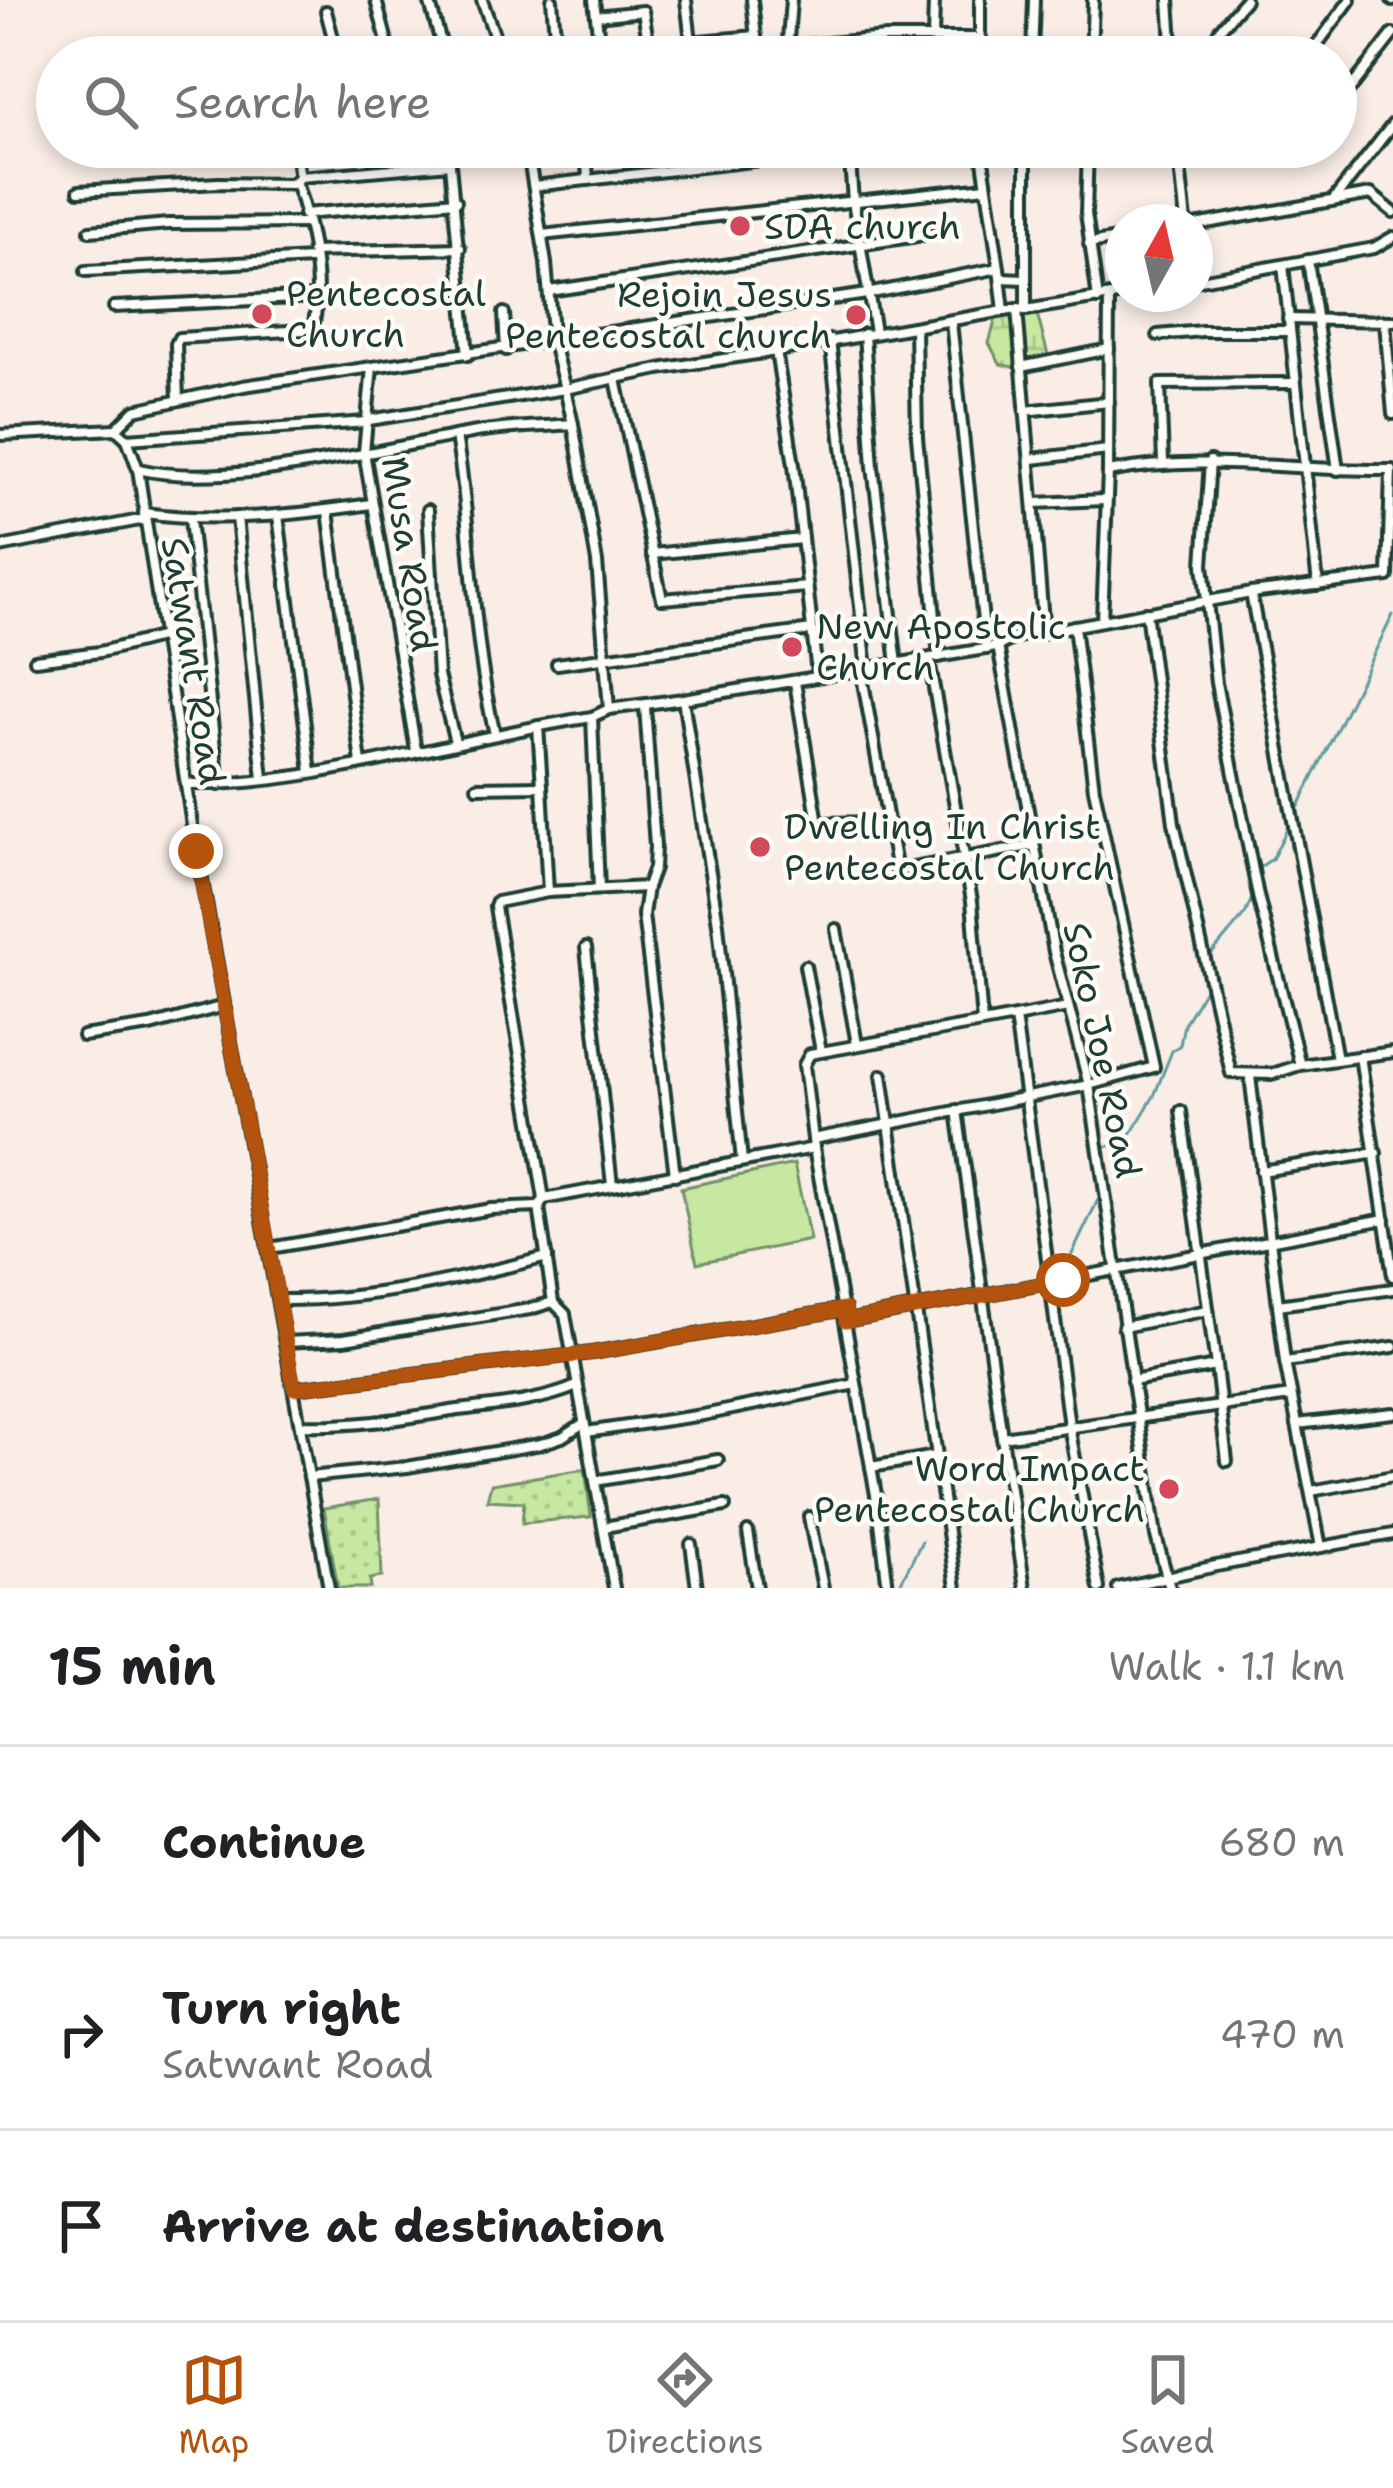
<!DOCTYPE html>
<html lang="en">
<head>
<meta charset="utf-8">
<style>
	:root { --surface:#fff; --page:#f6f6f6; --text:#202124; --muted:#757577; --line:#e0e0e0; --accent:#b45309 }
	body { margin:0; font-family:"Shantell Sans",sans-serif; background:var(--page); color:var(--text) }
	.compass { position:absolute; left:1105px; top:204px; width:108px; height:108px; border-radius:50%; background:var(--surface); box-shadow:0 6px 18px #0003; rotate:8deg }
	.stop { position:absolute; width:36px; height:36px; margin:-27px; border:9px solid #b45309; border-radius:50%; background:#fff }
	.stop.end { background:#b45309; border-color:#fff; box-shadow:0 3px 12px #0008 }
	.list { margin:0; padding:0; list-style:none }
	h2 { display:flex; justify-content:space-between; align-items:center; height:156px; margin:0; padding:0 48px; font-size:51px }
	h2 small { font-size:39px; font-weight:400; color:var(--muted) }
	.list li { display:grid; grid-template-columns:78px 1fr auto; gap:36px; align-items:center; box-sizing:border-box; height:192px; padding:0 48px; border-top:3px solid var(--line) }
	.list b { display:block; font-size:45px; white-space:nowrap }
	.list p { margin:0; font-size:39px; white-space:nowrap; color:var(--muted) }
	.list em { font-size:39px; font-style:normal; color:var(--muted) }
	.icon { flex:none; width:66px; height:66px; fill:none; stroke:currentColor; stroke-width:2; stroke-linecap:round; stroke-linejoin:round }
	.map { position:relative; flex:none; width:1393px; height:1588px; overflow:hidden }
	.search { position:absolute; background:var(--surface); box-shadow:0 6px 18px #0003; left:36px; right:36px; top:36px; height:132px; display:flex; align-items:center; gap:30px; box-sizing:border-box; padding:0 42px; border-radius:66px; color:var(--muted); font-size:45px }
	.sheet { height:732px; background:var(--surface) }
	nav { display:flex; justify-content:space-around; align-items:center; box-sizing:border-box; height:168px; border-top:3px solid var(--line); background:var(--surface); font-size:33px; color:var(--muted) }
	nav a { display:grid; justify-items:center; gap:6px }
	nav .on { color:var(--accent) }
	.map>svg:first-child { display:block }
	.grass { fill:url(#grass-dots); stroke:#73926a; stroke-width:3 }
	.wetland { fill:url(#wetland-marsh); stroke:#73926a; stroke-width:3 }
	.park { fill:#c7e8a1; stroke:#73926a; stroke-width:3 }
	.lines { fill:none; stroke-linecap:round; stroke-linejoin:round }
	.stream { stroke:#609c9d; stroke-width:3 }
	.minor-casing { stroke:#1f3d34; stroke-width:16 }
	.minor { stroke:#fdfcf7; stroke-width:8 }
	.route { stroke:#b45309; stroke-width:15 }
	.poi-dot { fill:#d1495b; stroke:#fdfcf7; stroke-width:4.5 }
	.labels { text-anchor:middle; stroke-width:9; stroke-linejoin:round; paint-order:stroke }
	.poi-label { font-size:36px; fill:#1f3d34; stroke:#fdfcf7; text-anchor:start }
	.street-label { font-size:36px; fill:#1f3d34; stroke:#fdfcf7 }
</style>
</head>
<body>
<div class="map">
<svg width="1393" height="1588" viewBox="0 0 1393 1588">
	<defs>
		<pattern id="grass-dots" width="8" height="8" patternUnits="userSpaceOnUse" patternTransform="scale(3)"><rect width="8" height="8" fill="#c7e8a1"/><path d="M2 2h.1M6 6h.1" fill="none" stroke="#aac88b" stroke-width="1.8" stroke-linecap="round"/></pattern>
		<pattern id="wetland-marsh" width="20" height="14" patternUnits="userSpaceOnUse" patternTransform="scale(3)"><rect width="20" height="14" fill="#c7e8a1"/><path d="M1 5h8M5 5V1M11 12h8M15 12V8" fill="none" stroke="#aac88b"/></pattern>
	</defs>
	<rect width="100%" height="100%" fill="#f9ede6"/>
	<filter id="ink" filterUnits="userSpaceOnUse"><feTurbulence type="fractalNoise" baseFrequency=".00833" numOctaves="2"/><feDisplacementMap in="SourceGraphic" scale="24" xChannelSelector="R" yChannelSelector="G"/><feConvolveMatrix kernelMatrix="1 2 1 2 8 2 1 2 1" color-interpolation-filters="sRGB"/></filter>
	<g filter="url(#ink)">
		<g class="grass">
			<path d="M585,1469L591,1517L522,1523L524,1502L487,1500L491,1484Z"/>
			<path d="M379,1499L382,1577L370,1579L371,1588H338L324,1508Z"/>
		</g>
		<path class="wetland" d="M1014,307L1036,310L1048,355L1028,371L1000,364L989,343L996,318Z"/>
		<path class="park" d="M794,1164L810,1240L697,1263L681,1188Z"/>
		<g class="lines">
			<g class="stream">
				<path d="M1296,812L1393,615"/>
				<path d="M1257,869L1272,859L1287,829"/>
				<path d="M1209,957L1245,914L1253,896"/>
				<path d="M1103,1156L1102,1147L1125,1144L1154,1096L1172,1051L1180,1045L1184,1024L1205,989"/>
				<path d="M1105,1166L1109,1187"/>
				<path d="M1061,1277L1098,1200"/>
				<path d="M898,1588L922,1541"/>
			</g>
			<defs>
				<g id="minor">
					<path d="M376,0L391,57"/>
					<path d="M429,0L445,57"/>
					<path d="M482,0L502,57"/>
					<path d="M552,0L557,57"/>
					<path d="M594,0L601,57"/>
					<path d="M686,0L691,41L688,57"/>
					<path d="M752,0L758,57"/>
					<path d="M791,0L788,40L792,46L886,38H981"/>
					<path d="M1169,0L1173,57"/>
					<path d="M1392,0L1393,1"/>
					<path d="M326,11L338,57"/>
					<path d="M596,16L643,11L648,41L654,45L756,36"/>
					<path d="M933,38L934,0"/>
					<path d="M1212,44L1220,29L1245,0"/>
					<path d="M980,57V0"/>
					<path d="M1032,57L1034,0"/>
					<path d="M1091,57L1093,0"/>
					<path d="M1308,57L1350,0"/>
					<path d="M1336,107L1393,34"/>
					<path d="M295,147L300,177"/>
					<path d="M527,147L546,263L553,343L565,389L659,369L776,351"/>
					<path d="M586,147L588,180"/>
					<path d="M981,147L999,268"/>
					<path d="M1026,147V310L1017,309L1044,633"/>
					<path d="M1088,147L1086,213L1098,299"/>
					<path d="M1178,147L1186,222"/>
					<path d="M849,148L853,201L875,332"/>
					<path d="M1238,158L1245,147"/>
					<path d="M1299,158L1307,147"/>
					<path d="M534,186L875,147"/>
					<path d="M79,191L218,183L291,184L300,177L450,164L468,355"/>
					<path d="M1335,198L1393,124"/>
					<path d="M304,214L456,201"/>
					<path d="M1195,225L1371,194L1393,212"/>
					<path d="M90,231L168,224L306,223"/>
					<path d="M542,235L986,187"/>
					<path d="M1089,244L1123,238"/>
					<path d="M312,252L460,248"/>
					<path d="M1308,260L1338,470"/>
					<path d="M1283,265L1318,585"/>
					<path d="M86,271L312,259"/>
					<path d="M1001,278L1025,279"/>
					<path d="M1195,281L1374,248L1393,237"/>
					<path d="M549,291L938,233"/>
					<path d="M114,307L316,297"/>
					<path d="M1026,310L1123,294"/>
					<path d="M504,313L506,350"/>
					<path d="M1288,319L1393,321"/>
					<path d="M951,322L986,649L998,646L1054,952L1089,1085L1156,1536L1170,1588"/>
					<path d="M1385,322L1393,414"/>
					<path d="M915,327L917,437L939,657"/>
					<path d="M864,334L873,467L897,664"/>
					<path d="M1158,335L1202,331H1289"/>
					<path d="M830,340L867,669"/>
					<path d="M372,367L364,452L416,750"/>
					<path d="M1021,367L1109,349"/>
					<path d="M616,379L662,599L807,587"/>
					<path d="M178,400L176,344L179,338L304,330L313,326C324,284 310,223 296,183"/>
					<path d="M1025,411L1109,402"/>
					<path d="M369,420L565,389L573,424"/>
					<path d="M116,429L135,410L243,386L867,294L999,268L1004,311L1017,309"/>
					<path d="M0,435L116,429L127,439L138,469L192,825L329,1588"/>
					<path d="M456,436C473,535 471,637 495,734"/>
					<path d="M127,439L367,422"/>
					<path d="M1032,459L1108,450"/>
					<path d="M1210,461L1203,565L1216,683L1258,896L1300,1065L1393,1052"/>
					<path d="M1163,462L1160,384L1295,383"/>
					<path d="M138,469C227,490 378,449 471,433C504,427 539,427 573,424L597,562L609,709"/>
					<path d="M1108,472L1109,297"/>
					<path d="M1035,503L1105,500"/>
					<path d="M428,510L438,675L455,742"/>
					<path d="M328,511L361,763"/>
					<path d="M144,513C220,523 296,515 371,504"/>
					<path d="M278,515L311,772"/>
					<path d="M237,517L263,779"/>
					<path d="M190,519L219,785"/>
					<path d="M0,547L145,519"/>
					<path d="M652,554L802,539"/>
					<path d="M1251,593L1337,1059"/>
					<path d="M1146,612L1174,823L1231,1073L1272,1074L1300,1065"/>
					<path d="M1102,620L1108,472C1203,453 1296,472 1392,470"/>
					<path d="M998,646L1017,637L1251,593L1388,576L1391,470"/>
					<path d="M35,660L100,652L164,636"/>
					<path d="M929,660L972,901L982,1022"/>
					<path d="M557,664L812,630"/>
					<path d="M861,671L897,871L1034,845"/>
					<path d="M817,674L794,465L776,351L1004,311"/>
					<path d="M795,682L818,823L888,822"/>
					<path d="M645,707L655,846L654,868L647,887"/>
					<path d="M592,717L609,709L683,699"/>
					<path d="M538,726L542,786"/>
					<path d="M186,784C317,787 461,736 592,717L599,889"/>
					<path d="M477,787L542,786L548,892"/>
					<path d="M836,929L857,1044"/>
					<path d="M586,948L612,1185"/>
					<path d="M805,966L821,1051"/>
					<path d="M1068,1007L1015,1017L1069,1426L1099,1588"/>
					<path d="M83,1036L150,1026L224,1006"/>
					<path d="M1360,1056L1393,1276"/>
					<path d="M882,1075L956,1588"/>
					<path d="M1250,1076L1285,1362L1321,1547"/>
					<path d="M957,1110L1002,1437"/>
					<path d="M813,1139L804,1065L810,1054L1015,1017"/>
					<path d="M814,1148L813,1139L1089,1085L1154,1067L1094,789L1074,626"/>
					<path d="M742,1161L718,924L683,699L985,649"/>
					<path d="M1261,1171L1376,1153"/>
					<path d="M544,1199L495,907L497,902L548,892L647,887L643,915L675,1175"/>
					<path d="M539,1207L544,1199L814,1148L878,1506L888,1588"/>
					<path d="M270,1248L491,1209L539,1207L553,1302L565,1314L614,1588"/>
					<path d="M279,1300C369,1301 460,1279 547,1257"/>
					<path d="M1278,1305L1393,1289"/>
					<path d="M846,1321L1385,1219"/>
					<path d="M1123,1327L1208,1310"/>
					<path d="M286,1342L344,1339L530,1309L553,1302"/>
					<path d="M1285,1362L1393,1347"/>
					<path d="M1216,1366L1227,1461"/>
					<path d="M1132,1381L1216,1366L1181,1111"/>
					<path d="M294,1388L592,1353L845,1309"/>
					<path d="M1297,1424L1393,1413"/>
					<path d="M300,1425C354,1427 405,1418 458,1410C498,1405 540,1402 577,1386"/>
					<path d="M586,1432L703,1415L856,1384"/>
					<path d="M871,1467L936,1456"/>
					<path d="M309,1477L407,1467L541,1444L562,1437L584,1423"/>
					<path d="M595,1481L718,1460"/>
					<path d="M1311,1491L1393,1476"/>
					<path d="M809,1517L823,1588"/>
					<path d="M604,1527L725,1506"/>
					<path d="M748,1532L757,1588"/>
					<path d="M691,1544L697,1588"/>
					<path d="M1025,1588L1002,1437L1291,1396"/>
					<path d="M1118,1588L1216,1566L1393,1534"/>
				</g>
			</defs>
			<use href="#minor" class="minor-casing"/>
			<use href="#minor" class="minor"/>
		</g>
	</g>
	<g class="lines" filter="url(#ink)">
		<path class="route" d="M196,851L294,1388L592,1353L845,1309L846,1321L1063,1280"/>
	</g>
	<g class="poi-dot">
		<circle cx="740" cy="226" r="12"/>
		<circle cx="262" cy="314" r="12"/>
		<circle cx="856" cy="315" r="12"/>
		<circle cx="792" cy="647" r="12"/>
		<circle cx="760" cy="847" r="12"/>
		<circle cx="1169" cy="1489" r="12"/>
	</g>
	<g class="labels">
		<g class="poi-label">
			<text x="764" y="239">SDA church</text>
			<text x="286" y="306">Pentecostal<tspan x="286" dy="41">Church</tspan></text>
			<text x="832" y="307" text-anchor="end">Rejoin Jesus<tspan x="832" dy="41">Pentecostal church</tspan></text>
			<text x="816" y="639">New Apostolic<tspan x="816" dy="41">Church</tspan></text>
			<text x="784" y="839">Dwelling In Christ<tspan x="784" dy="41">Pentecostal Church</tspan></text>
			<text x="1145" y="1481" text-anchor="end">Word Impact<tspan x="1145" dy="41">Pentecostal Church</tspan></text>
		</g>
		<g class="street-label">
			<text transform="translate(410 554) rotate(81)" y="13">Musa Road</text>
			<text transform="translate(194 661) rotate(81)" y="13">Satwant Road</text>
			<text transform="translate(1103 1050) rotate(78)" y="13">Soko Joe Road</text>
		</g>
	</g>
</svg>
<svg class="compass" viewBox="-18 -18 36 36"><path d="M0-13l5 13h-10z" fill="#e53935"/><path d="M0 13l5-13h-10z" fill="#757577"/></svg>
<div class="stop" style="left:1063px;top:1280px"></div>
<div class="stop end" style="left:196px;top:851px"></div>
<div class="search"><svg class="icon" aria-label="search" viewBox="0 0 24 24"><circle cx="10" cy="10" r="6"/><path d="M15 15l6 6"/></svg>Search here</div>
</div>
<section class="sheet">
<h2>15 min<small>Walk · 1.1 km</small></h2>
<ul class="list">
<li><svg class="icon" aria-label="ahead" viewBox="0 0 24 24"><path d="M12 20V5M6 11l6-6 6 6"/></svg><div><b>Continue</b></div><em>680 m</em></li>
<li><svg class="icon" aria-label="right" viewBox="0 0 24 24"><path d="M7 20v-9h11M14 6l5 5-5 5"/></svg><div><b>Turn right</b><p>Satwant Road</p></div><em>470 m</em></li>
<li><svg class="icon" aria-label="arrive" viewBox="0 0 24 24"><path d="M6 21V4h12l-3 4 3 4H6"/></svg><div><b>Arrive at destination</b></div></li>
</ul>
</section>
<nav>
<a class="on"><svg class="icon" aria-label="map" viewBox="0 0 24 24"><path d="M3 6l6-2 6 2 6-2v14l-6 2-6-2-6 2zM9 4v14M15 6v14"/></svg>Map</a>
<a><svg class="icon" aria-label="directions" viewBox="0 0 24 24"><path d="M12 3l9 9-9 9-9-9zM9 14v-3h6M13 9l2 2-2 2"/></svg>Directions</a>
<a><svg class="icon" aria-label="saved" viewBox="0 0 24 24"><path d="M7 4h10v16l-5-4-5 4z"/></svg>Saved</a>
</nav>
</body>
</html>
